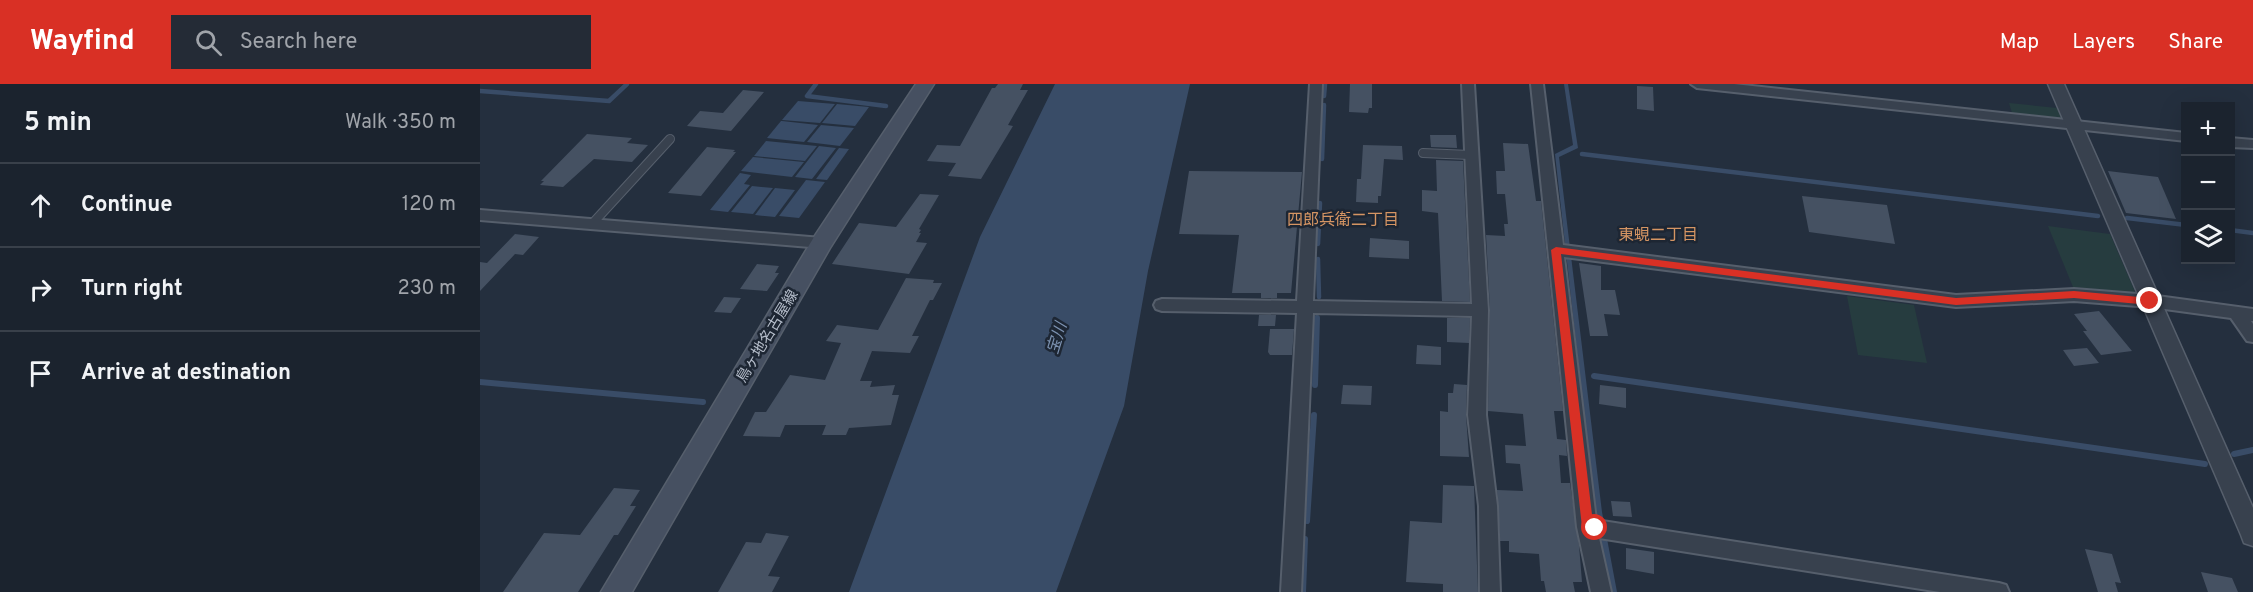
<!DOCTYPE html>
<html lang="en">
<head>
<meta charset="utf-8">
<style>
	:root { --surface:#1b232e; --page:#242b36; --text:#f1f3f6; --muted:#a0a4aa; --line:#39404a; --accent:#d93025 }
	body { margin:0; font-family:Overpass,"Noto Sans JP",sans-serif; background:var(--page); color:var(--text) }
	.controls { position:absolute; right:18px; top:18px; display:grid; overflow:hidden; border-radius:0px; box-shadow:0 6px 24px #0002 }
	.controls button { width:54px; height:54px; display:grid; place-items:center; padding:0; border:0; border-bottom:2px solid var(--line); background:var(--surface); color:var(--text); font:30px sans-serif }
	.stop { position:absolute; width:18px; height:18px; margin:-14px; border:4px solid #d93025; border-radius:50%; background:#fff }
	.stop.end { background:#d93025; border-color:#fff; box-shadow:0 2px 6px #0008 }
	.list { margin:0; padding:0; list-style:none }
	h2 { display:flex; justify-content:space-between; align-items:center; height:78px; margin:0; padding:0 24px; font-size:26px }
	h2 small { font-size:20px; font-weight:400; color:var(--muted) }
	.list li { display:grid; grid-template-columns:39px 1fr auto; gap:18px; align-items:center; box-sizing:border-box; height:84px; padding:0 24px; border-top:2px solid var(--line) }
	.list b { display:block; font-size:22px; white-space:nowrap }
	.list em { font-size:20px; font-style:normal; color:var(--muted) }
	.icon { flex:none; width:33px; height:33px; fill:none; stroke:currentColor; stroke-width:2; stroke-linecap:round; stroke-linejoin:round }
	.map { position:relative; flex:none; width:1773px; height:508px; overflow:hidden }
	header { display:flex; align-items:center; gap:36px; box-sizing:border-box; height:84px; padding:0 30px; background:var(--accent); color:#fff }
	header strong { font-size:28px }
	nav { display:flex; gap:33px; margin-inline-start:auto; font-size:21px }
	.search { width:420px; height:54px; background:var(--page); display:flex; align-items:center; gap:15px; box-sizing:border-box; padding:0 21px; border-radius:0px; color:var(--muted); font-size:22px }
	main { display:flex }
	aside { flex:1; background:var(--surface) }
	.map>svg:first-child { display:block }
	.green { fill:#263c3f }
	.water { fill:#394c67 }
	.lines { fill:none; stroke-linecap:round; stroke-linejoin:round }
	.stream-far1 { stroke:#394c67; stroke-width:4.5 }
	.stream { stroke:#394c67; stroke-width:6 }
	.building { fill:#455162 }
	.service-casing { stroke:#565f6c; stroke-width:10 }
	.minor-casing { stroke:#565f6c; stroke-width:4 }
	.tertiary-casing { stroke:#565f6c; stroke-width:3 }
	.secondary-casing { stroke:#565f6c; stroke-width:3 }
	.service { stroke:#38414e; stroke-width:8 }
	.minor { fill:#38414e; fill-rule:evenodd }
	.tertiary { fill:#38414e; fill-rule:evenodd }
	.secondary { fill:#465061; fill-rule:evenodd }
	.route { fill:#d93025 }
	.labels { text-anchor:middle; stroke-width:5; stroke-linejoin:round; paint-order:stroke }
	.street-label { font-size:15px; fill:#b4bcc9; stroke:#1d2633 }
	.neighbourhood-label { font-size:16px; fill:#d59563; stroke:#1d2633 }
	.water-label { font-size:16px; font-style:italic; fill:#7c92b1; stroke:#1d2633 }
</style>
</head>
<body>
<header>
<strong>Wayfind</strong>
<div class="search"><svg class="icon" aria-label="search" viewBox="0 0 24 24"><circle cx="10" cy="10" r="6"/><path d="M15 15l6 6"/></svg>Search here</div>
<nav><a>Map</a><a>Layers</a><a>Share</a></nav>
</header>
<main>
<aside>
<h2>5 min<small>Walk · 350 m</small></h2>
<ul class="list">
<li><svg class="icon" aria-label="ahead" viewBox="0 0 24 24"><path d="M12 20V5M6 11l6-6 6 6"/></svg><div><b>Continue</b></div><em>120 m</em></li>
<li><svg class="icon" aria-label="right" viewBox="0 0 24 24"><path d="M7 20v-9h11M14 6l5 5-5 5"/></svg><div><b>Turn right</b></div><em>230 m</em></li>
<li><svg class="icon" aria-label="arrive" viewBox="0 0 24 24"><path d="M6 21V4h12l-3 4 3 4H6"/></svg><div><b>Arrive at destination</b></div></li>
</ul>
</aside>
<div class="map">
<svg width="1773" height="508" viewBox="0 0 1773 508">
	<rect width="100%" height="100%" fill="#242f3e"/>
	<g class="green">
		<path d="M1529,19L1577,24L1582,34L1532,29Z"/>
		<path d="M1568,142L1630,150L1656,210L1593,203Z"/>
		<path d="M1367,212L1434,221L1447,279L1378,271Z"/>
	</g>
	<g class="water">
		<path d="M575,0H710L668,187L644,322L576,508H369L500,153Z"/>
		<path d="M1084,0H1088L1098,64L1079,73L1122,428L1137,508H1131L1115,429L1075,70L1093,61Z"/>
		<path d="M318,17L355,20L340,39L302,36Z"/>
		<path d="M357,20L389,23L375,42L342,39Z"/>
		<path d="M301,37H302L338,41L324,58L287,54Z"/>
		<path d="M341,41L374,44L360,62L327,58Z"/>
		<path d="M286,57L337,62L325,77L274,72Z"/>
		<path d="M339,62L356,64L332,95L315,93Z"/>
		<path d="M359,64L369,65L347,96L336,95Z"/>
		<path d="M273,73L324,78L312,93L261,87Z"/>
		<path d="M260,89L271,91L264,100L270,101L248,128L230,126Z"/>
		<path d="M326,96L345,98L319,134L299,132Z"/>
		<path d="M272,102L293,104L273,130L251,128Z"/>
		<path d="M295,104L315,106L295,133L275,131Z"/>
	</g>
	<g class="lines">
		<g class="stream-far1">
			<path d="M336,0L327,12L406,22"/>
			<path d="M0,7L129,17L147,0"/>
			<path d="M844,12L845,0"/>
			<path d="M1102,70L1618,132"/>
			<path d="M842,75L844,21"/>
			<path d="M1647,134L1706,141"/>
			<path d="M1750,146L1773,149"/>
			<path d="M838,160L840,119"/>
			<path d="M838,175L839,213"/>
		</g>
		<g class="stream">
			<path d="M1114,292L1725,380"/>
			<path d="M0,298L223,318"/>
			<path d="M835,301L837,234"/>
			<path d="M1754,370L1773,366"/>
			<path d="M827,437L834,331"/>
			<path d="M823,508L825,455"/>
		</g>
	</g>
	<g class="building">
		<path d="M518,0H543L540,6H548L528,41L533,42L501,95L468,92L476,79L447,77L457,61L480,62L512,4H515Z"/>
		<path d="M870,0H892V24H889L888,29L869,28Z"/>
		<path d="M1157,2L1173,3L1174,27L1157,25Z"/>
		<path d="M263,6L284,8L251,47L207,42L220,27L243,29Z"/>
		<path d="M107,50L152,54L147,59L168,61L152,78L114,75L83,103L60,101L64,97H61Z"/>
		<path d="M950,51H976L977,64L951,63Z"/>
		<path d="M1023,59L1048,60L1056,117H1061L1083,327H1074L1077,355L1086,356L1087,372L1079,371L1081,399H1090L1099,461L1102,498H1093L1095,508H1066L1064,497H1061L1059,470L1029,468V457H1020L1017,406L1043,407L1040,380L1026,379L1025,361L1046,362L1043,330L1008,327L1010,226L1006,151L1025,152L1024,140H1028L1025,110H1017L1016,87H1025Z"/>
		<path d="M883,61L922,62L923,76L904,75L901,112H898V119L876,118L877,95H881Z"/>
		<path d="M227,63L255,66L253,68H256L221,112L188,109Z"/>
		<path d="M956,76L983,77L990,218L962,217L958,129L942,127V106L957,107Z"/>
		<path d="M709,87L822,88L811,209H797V214H781V209H752L759,151L699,150Z"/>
		<path d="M1628,87L1678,93L1696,135L1646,129Z"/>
		<path d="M440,110L459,111L439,145L441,146L439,149H441L436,158L447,159L429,190L352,180L379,139L416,143Z"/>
		<path d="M1322,112L1407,121L1415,160L1329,148Z"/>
		<path d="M35,150L59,153L43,171L35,170L0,207V178L7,179Z"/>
		<path d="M890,154L929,157V175L889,173Z"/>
		<path d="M1099,179L1121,182V206H1135L1140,231L1124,230L1128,252H1110Z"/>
		<path d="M277,180L299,182L295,189H299L287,207L260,205Z"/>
		<path d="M426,194L454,196L453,199H462L453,216H450L432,252H439L430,269L392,267L380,297H392L390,303L415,301L412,311H419L411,341L369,344L366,351H342L346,341H305L300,353L263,352L275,328H286L310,291L345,296L361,259L346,257L357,241L398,246Z"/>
		<path d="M244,213L261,214L251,229L234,228Z"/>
		<path d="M1619,227L1652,267L1621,271L1603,247H1607L1594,230Z"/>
		<path d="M779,231H796L795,242H778Z"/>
		<path d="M967,234H990L989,259L967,258Z"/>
		<path d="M790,245H814L812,271H790L788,268Z"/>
		<path d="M937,261L961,263V281L936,280Z"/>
		<path d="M1607,264L1619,279L1594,282L1583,266Z"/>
		<path d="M974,300L987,301L986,331L989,373L960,372V327L968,328V309H973Z"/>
		<path d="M863,301L892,302L891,321L861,320Z"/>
		<path d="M1120,301L1146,304V324L1119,320Z"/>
		<path d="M963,401L994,402L998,508H963V500L926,498L930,437L962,439Z"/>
		<path d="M134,404L160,406L150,422H156L138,451H134L98,508H23L64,449L100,451Z"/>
		<path d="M1131,417L1150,418L1152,433L1133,432Z"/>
		<path d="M286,449L309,452L288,492L300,493L292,508H238L266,458L281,459Z"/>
		<path d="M1146,464L1174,468V490L1146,485Z"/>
		<path d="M1605,465L1632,470L1641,499L1635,498L1638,508H1618Z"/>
		<path d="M1721,488L1752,494L1758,508H1728Z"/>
	</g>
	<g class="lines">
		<defs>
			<g id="service">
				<path d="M943,69L990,71"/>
				<path d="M112,140L190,55"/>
			</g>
			<g id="minor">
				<path d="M830,0H842L833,217L992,220L982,0H994L1008,226L1006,331L1017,422L1020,508H1000L999,422L988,331L992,232L833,229L821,508H801L817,229L682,227L676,225L674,221L676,217L682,215L817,217Z"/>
				<path d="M1051,0H1063L1083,161L1476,211L1594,205L1670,211L1773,225V237H1771L1773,240V258L1767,257L1751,234L1670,223L1594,217L1476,223L1084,173L1116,436L1519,499L1526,501L1529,508H1460L1119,454L1131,508H1111L1097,443Z"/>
				<path d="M1211,0H1254L1706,49V57L1217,4Z"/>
				<path d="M1750,54L1773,56V64L1750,63Z"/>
				<path d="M0,126L342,154L347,155L350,159L347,163L342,164L0,136Z"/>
			</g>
			<path id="tertiary" d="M1568,0H1584L1773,424V462L1764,459L1761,451Z"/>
			<path id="secondary" d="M436,0H454L350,164L152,508H121L334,153Z"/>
		</defs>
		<use href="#service" class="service-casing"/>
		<use href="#minor" class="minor-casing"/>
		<use href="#tertiary" class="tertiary-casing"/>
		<use href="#secondary" class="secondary-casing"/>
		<use href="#service" class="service"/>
		<use href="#minor" class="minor"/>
		<use href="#tertiary" class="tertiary"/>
		<use href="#secondary" class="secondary"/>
	</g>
	<path class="route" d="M1076,163L1476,214L1594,207L1670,214L1674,217L1670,221L1594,214L1476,221L1081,170L1113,439L1119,440L1120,444L1115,449L1103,446L1102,443L1071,166Z"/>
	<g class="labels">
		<g class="street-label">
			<text transform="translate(287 252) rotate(-59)" y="5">鳥ヶ地名古屋線</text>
		</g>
		<g class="neighbourhood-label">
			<text x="863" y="141">四郎兵衛二丁目</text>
			<text x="1178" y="156">東蜆二丁目</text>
		</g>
		<g class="water-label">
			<text transform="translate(576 254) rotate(-73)" y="6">宝川</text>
		</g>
	</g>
</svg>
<div class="controls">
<button>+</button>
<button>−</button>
<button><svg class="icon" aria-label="layers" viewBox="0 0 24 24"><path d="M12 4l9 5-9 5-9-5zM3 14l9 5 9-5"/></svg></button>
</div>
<div class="stop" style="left:1115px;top:444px"></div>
<div class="stop end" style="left:1670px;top:217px"></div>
</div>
</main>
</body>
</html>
